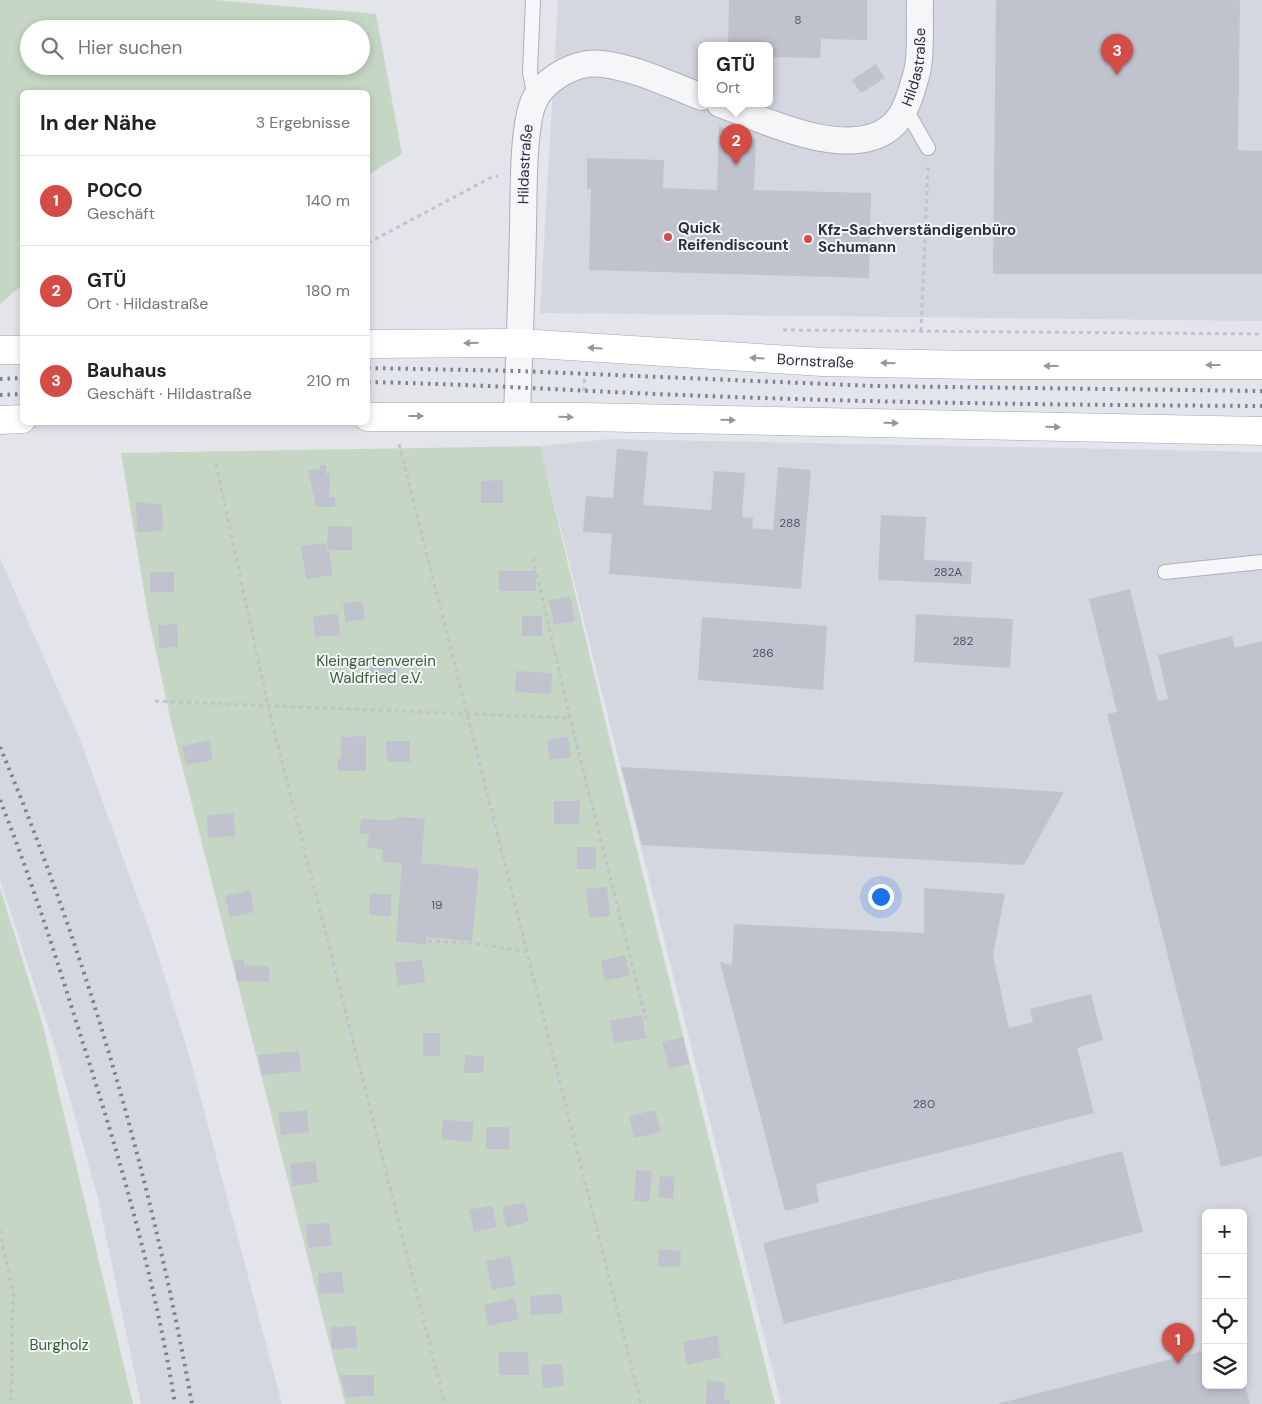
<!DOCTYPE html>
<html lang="de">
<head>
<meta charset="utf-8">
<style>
	:root { --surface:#fff; --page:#f6f6f6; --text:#202124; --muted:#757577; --line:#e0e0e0; --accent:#d34c45 }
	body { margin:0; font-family:"DM Sans",sans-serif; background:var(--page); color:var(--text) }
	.controls { position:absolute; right:15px; bottom:15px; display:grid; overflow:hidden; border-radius:8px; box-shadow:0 2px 8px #0003 }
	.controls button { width:45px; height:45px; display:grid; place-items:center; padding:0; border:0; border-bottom:1px solid var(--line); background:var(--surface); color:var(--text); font:25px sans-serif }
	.you { position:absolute; left:880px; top:896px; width:18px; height:18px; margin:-12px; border:4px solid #fff; border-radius:50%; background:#1a73e8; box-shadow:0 0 0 8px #1a73e833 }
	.badge { display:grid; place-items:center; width:32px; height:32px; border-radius:50%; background:var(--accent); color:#fff; font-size:16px; font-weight:700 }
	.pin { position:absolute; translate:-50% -41px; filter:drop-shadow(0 1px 2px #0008) }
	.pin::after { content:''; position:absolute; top:26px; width:18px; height:15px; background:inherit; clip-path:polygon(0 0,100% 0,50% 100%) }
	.popup { position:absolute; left:698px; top:42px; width:75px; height:65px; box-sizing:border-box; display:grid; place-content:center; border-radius:8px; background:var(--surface); filter:drop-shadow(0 1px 4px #0005); font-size:16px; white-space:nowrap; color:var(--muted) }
	.popup b { font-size:19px; color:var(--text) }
	.popup::after { content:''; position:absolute; left:50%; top:100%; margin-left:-10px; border:10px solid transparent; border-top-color:var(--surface) }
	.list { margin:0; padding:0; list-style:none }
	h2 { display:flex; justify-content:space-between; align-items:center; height:65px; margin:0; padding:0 20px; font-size:21px }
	h2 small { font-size:16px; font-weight:400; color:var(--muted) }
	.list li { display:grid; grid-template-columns:32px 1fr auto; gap:15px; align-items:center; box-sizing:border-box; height:90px; padding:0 20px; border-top:1px solid var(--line) }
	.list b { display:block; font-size:19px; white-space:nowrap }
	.list p { margin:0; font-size:16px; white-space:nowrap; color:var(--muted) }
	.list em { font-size:16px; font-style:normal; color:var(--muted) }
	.icon { flex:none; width:28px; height:28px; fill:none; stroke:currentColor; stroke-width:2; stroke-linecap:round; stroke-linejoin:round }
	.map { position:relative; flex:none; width:1262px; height:1404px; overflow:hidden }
	.search { position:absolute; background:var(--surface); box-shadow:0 2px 8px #0003; left:20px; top:20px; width:350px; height:55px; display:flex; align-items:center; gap:12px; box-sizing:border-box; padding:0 18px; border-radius:28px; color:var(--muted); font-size:19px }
	.panel { position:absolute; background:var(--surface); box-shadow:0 2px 8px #0003; left:20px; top:90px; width:350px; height:335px; border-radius:8px }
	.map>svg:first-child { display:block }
	.built { fill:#d5d7e0; fill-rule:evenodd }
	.green { fill:#c5d6c4; fill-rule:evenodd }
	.building { fill:#c0c2ce }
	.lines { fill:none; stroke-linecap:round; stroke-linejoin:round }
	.service-casing { stroke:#acaeb9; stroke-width:16 }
	.minor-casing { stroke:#acaeb9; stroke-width:28 }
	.primary-casing { stroke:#a2a6b8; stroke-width:29 }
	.path { stroke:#c1c2ca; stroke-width:3; stroke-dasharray:4 4; stroke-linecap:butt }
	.service { stroke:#f6f6f9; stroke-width:14 }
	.minor { stroke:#f6f6f9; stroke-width:26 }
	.primary { stroke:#fff; stroke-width:28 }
	.rail { stroke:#7c8096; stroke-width:4; stroke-dasharray:2.5 5; stroke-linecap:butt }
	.oneway { fill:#9496a2 }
	.poi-dot { fill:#d34c45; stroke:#f3f4f8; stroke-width:2 }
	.labels { text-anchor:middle; stroke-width:4; stroke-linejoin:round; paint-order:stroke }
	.number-label { font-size:12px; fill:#505366 }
	.street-label { font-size:15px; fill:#2a2e44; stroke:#f3f4f8 }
	.poi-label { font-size:15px; font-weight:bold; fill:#2a2e44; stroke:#f3f4f8; text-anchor:start }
	.park-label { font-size:15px; fill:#376037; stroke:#f3f4f8 }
</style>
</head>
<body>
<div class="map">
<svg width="1262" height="1404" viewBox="0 0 1262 1404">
	<rect width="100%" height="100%" fill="#e3e5eb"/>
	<g class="built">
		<path d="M558,0H1262V321L540,313ZM702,46H770V104H702Z"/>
		<path d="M610,439L1262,452V1404H781L540,446ZM1206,1213H1243V1385H1206Z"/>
		<path d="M0,558L79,737L154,943L190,1058L282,1404H141L98,1198L57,1054L0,880Z"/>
	</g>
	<g class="green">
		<path d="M0,0H215L376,14L402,154L368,175V92H22V285L0,304ZM29,29H361V66H29Z"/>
		<path d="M540,446L616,766L775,1404H345L172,726L148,615L121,453Z"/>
		<path d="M0,888L42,1022L133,1404H0Z"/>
	</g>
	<g class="building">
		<path d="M729,0H867V40L821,39L820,58L770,57V46H728Z"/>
		<path d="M996,0H1240L1238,150L1262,151V274H993Z"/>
		<path d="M876,64L885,78L861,93L852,80Z"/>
		<path d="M719,126L756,140L754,190L871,193L869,278L589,270L591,189H587V158L664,160L663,188L717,190Z"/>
		<path d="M617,449L648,452L643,505L711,510L714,471L745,473L742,517L753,518L752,528L773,530L778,467L811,470L801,589L609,574L612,534L583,532L586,496L613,498Z"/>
		<path d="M320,465H326V474L330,473L329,497H335V507H316L308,470L320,469Z"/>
		<path d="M503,480V503H481V481Z"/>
		<path d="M136,502L162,505L163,531L137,532Z"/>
		<path d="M881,515L926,517L924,560L972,562L971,584L878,580Z"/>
		<path d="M328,526L352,527V550H327Z"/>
		<path d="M325,543L327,551H329L333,575L306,579L301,546Z"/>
		<rect x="499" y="571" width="37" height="20"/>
		<rect x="150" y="572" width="24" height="20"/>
		<path d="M1130,589L1158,701L1168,699L1158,655L1232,636L1235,648L1262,641V1156L1221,1167L1107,714L1117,712L1089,599Z"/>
		<path d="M570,596L575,621L554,625L549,600Z"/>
		<path d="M362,601L365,619L346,622L343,604Z"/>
		<path d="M338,614L340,635L315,637L313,616Z"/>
		<path d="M916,614L1013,619L1010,668L914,662Z"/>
		<rect x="522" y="616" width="20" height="20"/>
		<path d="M702,617L827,626L823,690L698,680Z"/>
		<path d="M177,624L178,647L159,648L158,625Z"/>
		<path d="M372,655L399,657L398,681L370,679Z"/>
		<path d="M516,671L552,673L551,694L515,692Z"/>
		<path d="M366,736V771H338L337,759H341V737Z"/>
		<path d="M568,736L571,757L550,760L547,740Z"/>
		<path d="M209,740L213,760L186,765L182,746Z"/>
		<path d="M386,741H410V762H387Z"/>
		<path d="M621,767L1017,789L1064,792L1024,865L642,845Z"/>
		<path d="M554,801H580L579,824H554Z"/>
		<path d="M234,813L235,836L208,838L207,815Z"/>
		<path d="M398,817L425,819L421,863L479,869L472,941L426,937V944L396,942L402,863L382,862L383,849L367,848L369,834L360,833L361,819L389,820L398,819Z"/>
		<rect x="577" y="847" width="19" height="22"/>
		<path d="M607,887L610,916L589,918L586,889Z"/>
		<path d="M924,888L1005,894L993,955L1009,1028L1033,1022L1030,1009L1091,994L1103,1040L1077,1048L1094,1113L816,1184L819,1202L785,1211L720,962L732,965L734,924L924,933Z"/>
		<path d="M250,890L254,912L230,917L225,896Z"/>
		<path d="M370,894H391V916L369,915Z"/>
		<path d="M625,955L630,975L605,981L601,961Z"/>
		<path d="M234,960H244V965L269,966V982L237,981Z"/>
		<path d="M422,960L425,982L398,986L395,963Z"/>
		<path d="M642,1015L646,1038L614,1043L610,1021Z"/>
		<rect x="423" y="1033" width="17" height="23"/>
		<path d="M683,1037L689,1064L669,1069L662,1042Z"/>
		<path d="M299,1051L301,1071L262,1075L258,1055Z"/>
		<path d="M465,1055L484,1056L483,1073H464Z"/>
		<path d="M307,1110L309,1132L281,1135L278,1113Z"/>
		<path d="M655,1110L661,1132L634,1138L629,1116Z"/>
		<path d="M443,1120L474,1122L472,1142L441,1139Z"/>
		<rect x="486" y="1127" width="23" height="22"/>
		<path d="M1122,1151L1143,1232L784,1324L763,1243Z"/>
		<path d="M315,1161L318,1182L292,1186L290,1164Z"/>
		<path d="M636,1170L652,1171L649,1202L634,1201Z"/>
		<path d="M660,1176L675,1177L673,1199L658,1197Z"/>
		<path d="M525,1203L529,1222L506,1228L502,1207Z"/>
		<path d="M492,1205L497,1227L474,1232L469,1210Z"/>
		<path d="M329,1222L332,1245L308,1248L306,1225Z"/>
		<path d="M659,1249L681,1251L680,1267L658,1266Z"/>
		<path d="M510,1256L516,1285L492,1290L486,1261Z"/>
		<path d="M342,1272L344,1293L319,1294L318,1273Z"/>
		<path d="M561,1294L563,1313L531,1315L530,1296Z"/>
		<path d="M514,1298L519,1319L488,1326L484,1305Z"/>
		<path d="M356,1326L357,1348L332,1349L331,1327Z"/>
		<path d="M717,1335L721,1357L687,1365L683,1342Z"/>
		<path d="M1206,1350V1385H1243L1244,1380L1250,1404H997Z"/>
		<path d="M499,1352H528L529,1375H499Z"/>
		<path d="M562,1364L564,1386L543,1388L541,1365Z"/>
		<path d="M340,1375H374V1396L346,1397Z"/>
		<path d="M707,1380L725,1383L724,1399L730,1400V1404H706Z"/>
	</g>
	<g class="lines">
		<defs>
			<g id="service">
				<path d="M533,0L530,73L535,98"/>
				<path d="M905,108L928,148"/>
				<path d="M1165,572L1262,562"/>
			</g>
			<g id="minor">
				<path id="s1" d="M720,104C764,120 849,162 891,127C906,115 912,90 917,72C922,52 919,22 920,0"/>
				<path id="s2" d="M517,416C519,353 522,290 523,226C524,196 522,124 535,99C544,81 568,67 587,64C616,59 673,86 702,97"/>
			</g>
			<g id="primary">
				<path id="s3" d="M368,344L520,343L823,362L973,365H1262"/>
				<path d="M0,350H22"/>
				<path d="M368,417H584L1262,431"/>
				<path d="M0,420L22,419"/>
			</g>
		</defs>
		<use href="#service" class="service-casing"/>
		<use href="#minor" class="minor-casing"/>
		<use href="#primary" class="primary-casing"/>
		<g class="path">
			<path d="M368,243L490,178L498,176"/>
			<path d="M783,330L1262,334"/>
			<path d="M921,331L928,167"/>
			<path d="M584,391L585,375"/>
			<path d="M399,444L641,1404"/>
			<path d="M216,464L268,706L445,1404"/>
			<path d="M533,558L570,718L646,1019"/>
			<path d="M155,701L570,718"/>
			<path d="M428,941L472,943L528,952"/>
			<path d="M0,1230L13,1293L11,1404"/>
		</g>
		<use href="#service" class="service"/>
		<use href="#minor" class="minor"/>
		<use href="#primary" class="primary"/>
		<g class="rail">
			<path d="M368,368L519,371L874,386L1262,391"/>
			<path d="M0,379L22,378"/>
			<path d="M368,382C473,384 577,391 682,395C875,403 1069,405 1262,406"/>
			<path d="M0,395L22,394"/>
			<path d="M0,747C88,957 152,1180 192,1404"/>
			<path d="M0,800C31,878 56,957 81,1037C120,1158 155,1279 175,1404"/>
		</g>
	</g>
	<defs><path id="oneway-solid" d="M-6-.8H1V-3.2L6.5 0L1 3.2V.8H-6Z" transform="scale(1.25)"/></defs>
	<g class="oneway">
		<use href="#oneway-solid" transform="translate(471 343) rotate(179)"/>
		<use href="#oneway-solid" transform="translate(595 348) rotate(-177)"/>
		<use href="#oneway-solid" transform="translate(757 358) rotate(-176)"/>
		<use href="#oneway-solid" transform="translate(888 363) rotate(-179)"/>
		<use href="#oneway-solid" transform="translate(1213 365) rotate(180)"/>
		<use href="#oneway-solid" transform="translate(1051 366) rotate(-180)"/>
		<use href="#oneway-solid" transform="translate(416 416)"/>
		<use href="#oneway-solid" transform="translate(566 417) rotate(1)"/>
		<use href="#oneway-solid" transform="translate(728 420) rotate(1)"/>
		<use href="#oneway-solid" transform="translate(891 423) rotate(1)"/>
		<use href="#oneway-solid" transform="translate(1053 427) rotate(1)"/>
	</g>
	<g class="poi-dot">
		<circle cx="668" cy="237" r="5"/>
		<circle cx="808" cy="239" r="5"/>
	</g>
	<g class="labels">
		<g class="number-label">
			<text x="798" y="24">8</text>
			<text x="790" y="527">288</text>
			<text x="948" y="576">282A</text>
			<text x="963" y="645">282</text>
			<text x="763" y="657">286</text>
			<text x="437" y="909">19</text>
			<text x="924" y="1108">280</text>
		</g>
		<g class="street-label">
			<text dy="5" stroke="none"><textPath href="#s1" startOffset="246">Hildastraße</textPath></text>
			<text dy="5" stroke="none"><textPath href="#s2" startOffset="252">Hildastraße</textPath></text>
			<text dy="5" stroke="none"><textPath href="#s3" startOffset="448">Bornstraße</textPath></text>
		</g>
		<g class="poi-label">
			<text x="678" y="233">Quick<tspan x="678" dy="17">Reifendiscount</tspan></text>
			<text x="818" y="235">Kfz-Sachverständigenbüro<tspan x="818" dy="17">Schumann</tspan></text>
		</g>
		<g class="park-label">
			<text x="376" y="666">Kleingartenverein<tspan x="376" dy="17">Waldfried e.V.</tspan></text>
			<text x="59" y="1350">Burgholz</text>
		</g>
	</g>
</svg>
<div class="controls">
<button>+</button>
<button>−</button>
<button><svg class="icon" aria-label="locate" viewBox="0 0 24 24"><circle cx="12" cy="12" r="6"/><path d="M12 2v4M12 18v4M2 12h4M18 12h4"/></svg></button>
<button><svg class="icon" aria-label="layers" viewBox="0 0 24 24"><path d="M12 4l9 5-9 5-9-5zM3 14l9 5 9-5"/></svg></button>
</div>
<div class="you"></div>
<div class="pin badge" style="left:1178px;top:1364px">1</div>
<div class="pin badge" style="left:736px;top:165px">2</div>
<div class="popup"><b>GTÜ</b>Ort</div>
<div class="pin badge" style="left:1117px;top:75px">3</div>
<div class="search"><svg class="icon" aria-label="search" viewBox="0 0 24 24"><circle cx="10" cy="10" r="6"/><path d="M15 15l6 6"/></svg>Hier suchen</div>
<section class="panel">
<h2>In der Nähe<small>3 Ergebnisse</small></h2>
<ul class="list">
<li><span class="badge">1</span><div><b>POCO</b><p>Geschäft</p></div><em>140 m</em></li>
<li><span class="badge">2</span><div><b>GTÜ</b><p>Ort · Hildastraße</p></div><em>180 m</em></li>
<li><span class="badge">3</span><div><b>Bauhaus</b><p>Geschäft · Hildastraße</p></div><em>210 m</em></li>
</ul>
</section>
</div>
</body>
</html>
